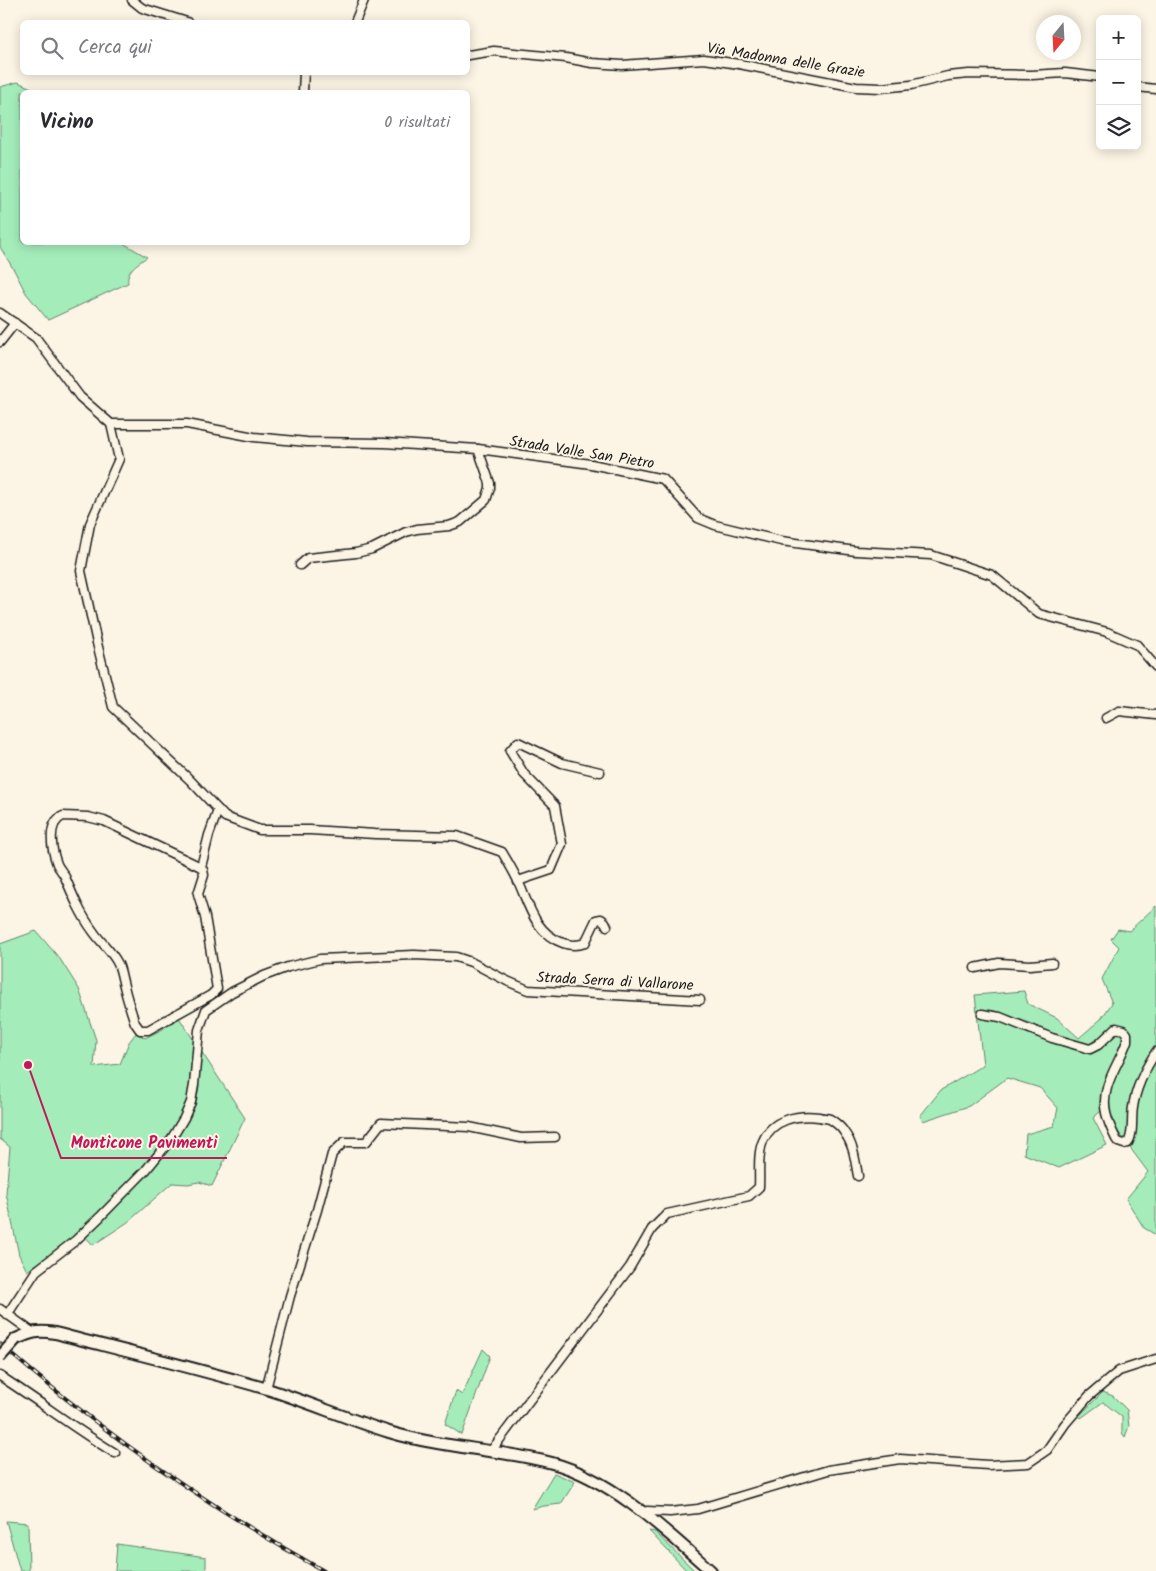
<!DOCTYPE html>
<html lang="it">
<head>
<meta charset="utf-8">
<style>
	:root { --surface:#fff; --page:#f7f7f7; --text:#2b2b33; --muted:#7c7c81; --line:#e1e1e2 }
	body { margin:0; font-family:Kalam,sans-serif; background:var(--page); color:var(--text) }
	.controls { position:absolute; right:15px; top:15px; display:grid; overflow:hidden; border-radius:8px; box-shadow:0 2px 12px #0003 }
	.controls button { width:45px; height:45px; display:grid; place-items:center; padding:0; border:0; border-bottom:1px solid var(--line); background:var(--surface); color:var(--text); font:25px sans-serif }
	.compass { position:absolute; left:1036px; top:15px; width:45px; height:45px; border-radius:50%; background:var(--surface); box-shadow:0 2px 12px #0003; rotate:198deg }
	.list { margin:0; padding:0; list-style:none }
	h2 { display:flex; justify-content:space-between; align-items:center; height:65px; margin:0; padding:0 20px; font-size:21px }
	h2 small { font-size:16px; font-weight:400; color:var(--muted) }
	.icon { flex:none; width:28px; height:28px; fill:none; stroke:currentColor; stroke-width:2; stroke-linecap:round; stroke-linejoin:round }
	.map { position:relative; flex:none; width:1156px; height:1571px; overflow:hidden }
	.search { position:absolute; background:var(--surface); box-shadow:0 2px 12px #0003; left:20px; top:20px; width:450px; height:55px; display:flex; align-items:center; gap:12px; box-sizing:border-box; padding:0 18px; border-radius:8px; color:var(--muted); font-size:19px }
	.panel { position:absolute; background:var(--surface); box-shadow:0 2px 12px #0003; left:20px; top:90px; width:450px; height:155px; border-radius:8px }
	.map>svg:first-child { display:block }
	.green { fill:#a4edba; stroke:#60846b }
	.lines { fill:none; stroke-linecap:round; stroke-linejoin:round }
	.street-casing { stroke:#1c1c1c; stroke-width:11 }
	.secondary-casing { stroke:#1c1c1c; stroke-width:14 }
	.street { stroke:#fcf5e5; stroke-width:8 }
	.secondary { stroke:#fcf5e5; stroke-width:10 }
	.rail-casing { stroke:#1c1c1c; stroke-width:4 }
	.rail { stroke:#fcf5e5; stroke-width:2; stroke-dasharray:5.5; stroke-linecap:butt }
	.secondary-bridge-casing { stroke:#1c1c1c; stroke-width:14; stroke-linecap:butt }
	.secondary-bridge { stroke:#fcf5e5; stroke-width:10 }
	.labels { text-anchor:middle; stroke-width:4; stroke-linejoin:round; paint-order:stroke }
	.street-label { font-size:15px; fill:#1c1c1c; stroke:#fcf5e5 }
	.leader { fill:none; stroke:#c2185b; stroke-width:2 }
	.callout-dot { fill:#c2185b; stroke:#fcf5e5; stroke-width:2 }
	.callout-label { font-size:16px; text-anchor:middle; font-weight:bold; fill:#c2185b; stroke:#fcf5e5; stroke-width:4; stroke-linejoin:round; paint-order:stroke }
</style>
</head>
<body>
<div class="map">
<svg width="1156" height="1571" viewBox="0 0 1156 1571">
	<rect width="100%" height="100%" fill="#fcf5e5"/>
	<filter id="ink" filterUnits="userSpaceOnUse"><feTurbulence type="fractalNoise" baseFrequency=".02" numOctaves="2"/><feDisplacementMap in="SourceGraphic" scale="10" xChannelSelector="R" yChannelSelector="G"/><feConvolveMatrix kernelMatrix="1 2 1 2 8 2 1 2 1" color-interpolation-filters="sRGB"/></filter>
	<g filter="url(#ink)">
		<g class="green">
			<path d="M18,82L40,92H22V242L123,243L147,257C137,264 126,270 128,283L48,320L26,293L14,270L0,247V87Z"/>
			<path d="M1156,906V1235L1144,1228L1126,1199L1148,1172L1102,1110L1093,1118L1107,1145L1059,1168L1024,1154L1026,1134L1054,1126L1058,1108L1040,1088L1007,1078L969,1106L923,1121L920,1116L941,1090L983,1065L975,995L1024,991L1028,1004L1057,1018L1079,1038L1101,1019L1112,1003L1102,979L1119,947L1111,939L1118,929L1129,931Z"/>
			<path d="M36,931L60,959L79,989L96,1040L94,1067L120,1064L129,1042L136,1033L145,1038L163,1029L169,1021L178,1016L245,1118L212,1186L199,1182L188,1184L172,1183L128,1222L93,1245L80,1231L47,1257L27,1271L19,1255L6,1193L10,1147L0,1139V944Z"/>
			<path d="M483,1349L490,1356L462,1435L445,1424L456,1391L462,1395Z"/>
			<path d="M1103,1392L1113,1396L1127,1410L1129,1426L1125,1437L1122,1433V1417L1103,1402L1081,1418L1079,1416Z"/>
			<path d="M554,1473L575,1482L561,1504L544,1506L532,1509Z"/>
			<path d="M6,1521L28,1523L29,1571H20Z"/>
			<path d="M649,1531L655,1532L695,1571H687Z"/>
			<path d="M117,1544L206,1557V1571H115Z"/>
		</g>
		<g class="lines">
			<defs>
				<g id="street">
					<path d="M132,0L142,8L187,22"/>
					<path d="M355,22L364,0"/>
					<path d="M468,55L494,51L566,58L592,63L622,65L704,59L739,64L856,87L881,88L911,85L948,76L969,74L1032,75L1065,73L1100,77"/>
					<path d="M1137,87L1156,89"/>
					<path d="M303,92L304,72"/>
					<path d="M0,313L36,338L80,397L111,424H187L254,437L307,442L384,443L478,449L591,464L663,479L698,518L715,525L781,541L856,551L931,555L992,575L1039,614L1107,632L1137,645L1156,667"/>
					<path d="M0,342L15,323"/>
					<path d="M111,424L119,459L90,524L81,571L97,643L113,707L190,780L225,817L260,830H310L375,834L457,836L502,852C508,862 514,872 519,883C529,906 536,934 563,943C571,946 577,946 585,943L596,920L601,919L605,922L607,926"/>
					<path d="M300,565L308,558L356,553L372,549L406,532L417,529L449,526L460,522L486,500L490,488V483L478,449"/>
					<path d="M1106,718L1119,711L1156,715"/>
					<path d="M201,867L203,870L204,875L198,894L205,917L217,989L211,995L148,1030H140L135,1023C131,1011 127,999 124,986C122,979 121,971 118,964C112,951 101,943 93,931C81,915 73,896 65,877C63,872 59,869 57,864C52,851 46,823 63,816L88,817L104,821L201,867L209,835L218,810"/>
					<path d="M518,881L551,870L562,844L555,806L524,774L510,751L518,742L562,763L600,772"/>
					<path d="M975,968L999,963L1030,965L1052,963"/>
					<path d="M982,1014L1000,1017L1052,1038L1090,1049L1098,1045L1116,1028L1124,1030L1127,1034V1041C1119,1065 1100,1086 1106,1113C1108,1122 1112,1131 1116,1139L1118,1142L1124,1144L1128,1143C1134,1133 1131,1119 1133,1107C1136,1087 1145,1069 1156,1052"/>
					<path d="M0,1309L32,1332"/>
					<path d="M7,1315L36,1271L76,1240L100,1217L146,1170L172,1138L184,1118L191,1102L194,1085L199,1030L206,1010L232,992L264,976L288,967L320,959L414,955L456,957L471,962L507,981L528,990L700,1000"/>
					<path d="M0,1376C39,1401 75,1429 115,1453"/>
					<path d="M266,1389L290,1296L317,1210L332,1154L344,1142H366L381,1123L469,1127L521,1138L555,1137"/>
					<path d="M491,1451L630,1267L652,1229L667,1214L749,1196L759,1187C760,1173 757,1154 763,1141C772,1119 798,1114 819,1117C822,1118 827,1118 830,1119C835,1122 842,1128 844,1132C854,1145 855,1160 858,1176"/>
					<path d="M644,1512L647,1511L670,1512L698,1509L828,1470L900,1459L988,1465L1028,1463L1047,1450L1065,1424L1089,1396L1119,1371L1156,1359"/>
				</g>
				<path id="secondary" d="M16,1339C32,1332 38,1330 55,1333C125,1351 195,1368 264,1388C306,1401 347,1419 389,1432C442,1448 499,1449 552,1463C612,1479 666,1531 711,1571"/>
			</defs>
			<use href="#street" class="street-casing"/>
			<use href="#secondary" class="secondary-casing"/>
			<use href="#street" class="street"/>
			<use href="#secondary" class="secondary"/>
			<defs>
				<path id="rail" d="M0,1344C100,1431 209,1507 324,1571"/>
			</defs>
			<use href="#rail" class="rail-casing"/>
			<use href="#rail" class="rail"/>
			<defs>
				<path id="secondary-bridge" d="M0,1357L16,1339"/>
			</defs>
			<use href="#secondary-bridge" class="secondary-bridge-casing"/>
			<use href="#secondary-bridge" class="secondary-bridge"/>
		</g>
	</g>
	<g class="labels">
		<g class="street-label">
			<text transform="translate(786 60) rotate(9)" y="5">Via Madonna delle Grazie</text>
			<text transform="translate(582 452) rotate(9)" y="5">Strada Valle San Pietro</text>
			<text transform="translate(615 981) rotate(3)" y="5">Strada Serra di Vallarone</text>
		</g>
	</g>
	<path class="leader" d="M28 1065L61 1158H227"/>
	<circle class="callout-dot" cx="28" cy="1065" r="5"/>
	<g class="callout-label">
		<text x="144" y="1148">Monticone Pavimenti</text>
	</g>
</svg>
<div class="controls">
<button>+</button>
<button>−</button>
<button><svg class="icon" aria-label="layers" viewBox="0 0 24 24"><path d="M12 4l9 5-9 5-9-5zM3 14l9 5 9-5"/></svg></button>
</div>
<svg class="compass" viewBox="-18 -18 36 36"><path d="M0-13l5 13h-10z" fill="#e53935"/><path d="M0 13l5-13h-10z" fill="#7c7c81"/></svg>
<div class="search"><svg class="icon" aria-label="search" viewBox="0 0 24 24"><circle cx="10" cy="10" r="6"/><path d="M15 15l6 6"/></svg>Cerca qui</div>
<section class="panel">
<h2>Vicino<small>0 risultati</small></h2>
<ul class="list">
</ul>
</section>
</div>
</body>
</html>
